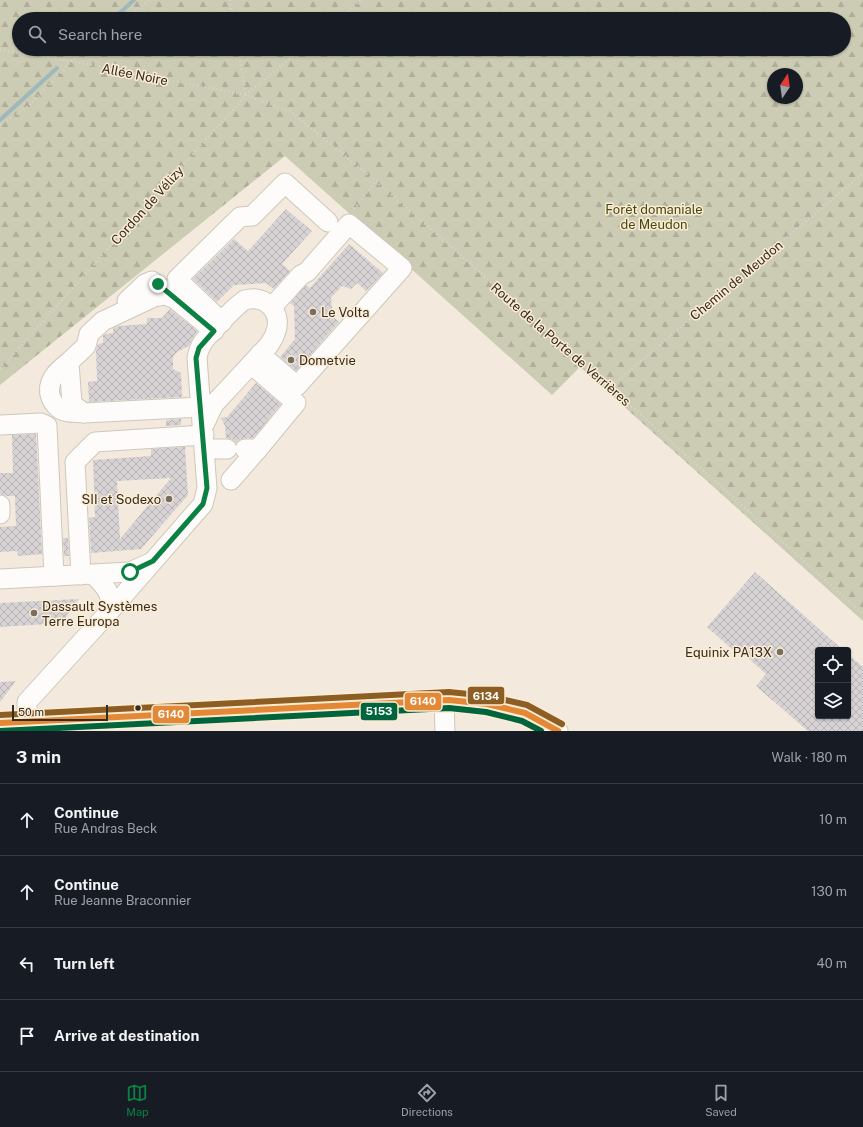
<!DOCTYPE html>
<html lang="en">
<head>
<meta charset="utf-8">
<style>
	:root { --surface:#171b24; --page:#242831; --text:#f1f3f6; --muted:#9ea1a6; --line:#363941; --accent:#0b8043 }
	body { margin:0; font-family:"Public Sans",sans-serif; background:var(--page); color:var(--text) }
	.controls { position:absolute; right:12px; bottom:12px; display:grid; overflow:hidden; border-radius:4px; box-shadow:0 1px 3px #0004 }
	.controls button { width:36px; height:36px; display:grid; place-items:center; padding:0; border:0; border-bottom:1px solid var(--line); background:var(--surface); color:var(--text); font:20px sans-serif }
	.compass { position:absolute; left:767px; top:68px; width:36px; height:36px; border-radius:50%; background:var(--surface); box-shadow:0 1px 3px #0004; rotate:13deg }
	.scale { position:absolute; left:12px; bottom:10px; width:96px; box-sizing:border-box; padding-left:4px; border:2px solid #342c20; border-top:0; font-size:11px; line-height:14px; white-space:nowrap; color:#342c20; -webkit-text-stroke:3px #fcecd4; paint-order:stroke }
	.stop { position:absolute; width:12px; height:12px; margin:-9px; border:3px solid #0b8043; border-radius:50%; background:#fff }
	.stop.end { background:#0b8043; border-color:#fff; box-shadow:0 1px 4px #0008 }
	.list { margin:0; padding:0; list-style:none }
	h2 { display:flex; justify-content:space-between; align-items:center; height:52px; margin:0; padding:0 16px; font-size:17px }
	h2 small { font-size:13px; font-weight:400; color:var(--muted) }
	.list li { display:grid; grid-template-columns:26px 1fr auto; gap:12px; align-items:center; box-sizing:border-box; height:72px; padding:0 16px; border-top:1px solid var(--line) }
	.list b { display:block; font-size:15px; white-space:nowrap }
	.list p { margin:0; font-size:13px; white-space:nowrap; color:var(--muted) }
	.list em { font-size:13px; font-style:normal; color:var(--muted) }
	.icon { flex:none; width:22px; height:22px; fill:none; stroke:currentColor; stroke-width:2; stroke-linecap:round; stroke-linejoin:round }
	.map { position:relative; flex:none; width:863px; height:731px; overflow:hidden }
	.search { position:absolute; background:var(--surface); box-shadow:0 1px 3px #0004; left:12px; right:12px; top:12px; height:44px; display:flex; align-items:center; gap:10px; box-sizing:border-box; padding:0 14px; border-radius:22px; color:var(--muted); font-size:15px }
	.sheet { height:340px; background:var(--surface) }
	nav { display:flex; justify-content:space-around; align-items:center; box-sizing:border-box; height:56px; border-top:1px solid var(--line); background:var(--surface); font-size:11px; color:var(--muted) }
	nav a { display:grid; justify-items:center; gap:2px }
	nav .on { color:var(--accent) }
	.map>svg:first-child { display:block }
	.forest { fill:url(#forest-firs); fill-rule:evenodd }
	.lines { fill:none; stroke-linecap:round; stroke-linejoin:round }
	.stream { stroke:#9fb8bc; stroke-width:4 }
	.building { fill:url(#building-cross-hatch); fill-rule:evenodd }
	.minor-casing { stroke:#cec7bb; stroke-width:21 }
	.path { stroke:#d8d5d1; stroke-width:2.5; stroke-dasharray:1 3; stroke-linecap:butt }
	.minor { stroke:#fdfcfa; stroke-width:19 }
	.bus-1-casing { stroke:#fcecd4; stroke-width:9 }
	.bus-2-casing { stroke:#fcecd4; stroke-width:9 }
	.bus-3-casing { stroke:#fcecd4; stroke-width:9 }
	.bus-1 { stroke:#e38836; stroke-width:6 }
	.bus-2 { stroke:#00643c; stroke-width:6 }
	.bus-3 { stroke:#8d5e24; stroke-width:6 }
	.route { stroke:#0b8043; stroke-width:5 }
	.poi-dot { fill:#776e62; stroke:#fcecd4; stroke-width:1.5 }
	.bus-dot { fill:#342c20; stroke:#fcecd4; stroke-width:1.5 }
	.labels { text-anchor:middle; stroke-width:3; stroke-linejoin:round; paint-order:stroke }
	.street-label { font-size:13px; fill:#342c20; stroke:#fcecd4 }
	.park-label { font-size:13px; fill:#454a12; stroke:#fcecd4 }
	.poi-label { font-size:13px; fill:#342c20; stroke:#fcecd4; text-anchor:start }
	.line-badge { stroke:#fcecd4; stroke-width:1.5 }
	.badge-label { font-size:11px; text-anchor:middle; font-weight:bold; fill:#fff }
</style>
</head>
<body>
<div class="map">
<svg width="863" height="731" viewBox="0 0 863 731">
	<defs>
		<pattern id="forest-firs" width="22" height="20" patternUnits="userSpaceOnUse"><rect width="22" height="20" fill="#cccbb3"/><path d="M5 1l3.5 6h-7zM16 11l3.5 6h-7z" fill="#b0ae9a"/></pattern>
		<pattern id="building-cross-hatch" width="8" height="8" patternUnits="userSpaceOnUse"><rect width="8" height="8" fill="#d7d3d4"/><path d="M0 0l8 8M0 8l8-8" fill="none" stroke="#b9b5b6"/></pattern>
	</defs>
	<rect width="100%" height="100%" fill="#f3eadd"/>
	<path class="forest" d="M0,0H863V621L580,367L552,395L285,156L0,385ZM19,19H844V49H19ZM773,74H797V98H773Z"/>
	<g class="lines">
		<g class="stream">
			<path d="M113,19L134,0"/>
			<path d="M74,53L78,49"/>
			<path d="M0,120L57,68"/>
		</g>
	</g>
	<g class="building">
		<path d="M286,209L312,231L282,264L290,271L274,289L266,283L234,285L217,302L193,279L234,239L248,251Z"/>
		<path d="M349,244L383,273L366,291L357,283L351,289L342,286L331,298L333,317L339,322L296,371L280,357L295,339L294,306L290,303L306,285L310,288Z"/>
		<path d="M170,309L197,331L189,346L177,352L173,357V369L181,373L182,397L89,402L88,382L97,381L96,350L98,344L103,343V336L106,334L113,333V328L119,326L147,324V318H162Z"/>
		<path d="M256,383L281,404L253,438L240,439L236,443L232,439L226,438L225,426L221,418L227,417Z"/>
		<path d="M181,419V425L166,426V420Z"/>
		<path d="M36,434L42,554L18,556L17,551L0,552V527L16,526L15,496H7L0,494V473H13L12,435Z"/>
		<path d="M185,447L188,495L141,549L91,553L89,518L95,517L93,460L151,456V449ZM171,478L120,539L117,481Z"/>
		<path d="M63,538H68L69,556H64Z"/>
		<path d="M755,572L843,650H818V716H848V654L863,667V731H808L756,686L766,674L736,647L733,650L707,627Z"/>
		<path d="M79,599L62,623L0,627V603Z"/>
		<path d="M16,681L0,702V682Z"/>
	</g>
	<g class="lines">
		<defs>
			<g id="minor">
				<path d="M127,301L145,284L152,281L175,299"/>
				<path d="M222,322L177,279L240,217L252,216L285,183L328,222"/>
				<path d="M260,354L297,386L402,268L349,224L307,272L301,275L272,307"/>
				<path d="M69,362C57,371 45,382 51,398C53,403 58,409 64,411C69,413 77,412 83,413"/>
				<path d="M201,407L84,413L72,404L69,362L86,346L89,334L103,321L154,297L165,295L175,299L214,331"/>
				<path d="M0,425L41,423L47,426L54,576"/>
				<path d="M205,449H227"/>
				<path d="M245,449H258L296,403L251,364"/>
				<path d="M231,480L258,449"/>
				<path d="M0,505V514"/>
				<path d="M81,575L75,462L95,442L204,435"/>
				<path d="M94,575C106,588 114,594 108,613"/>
				<path d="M0,579L130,572L150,563"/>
				<path d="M444,700L445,731"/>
				<path d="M27,721V702L108,613L203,504L207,488L197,358C198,352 200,346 204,341C208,335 240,301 245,300C266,294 284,313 275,334C274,338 271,341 269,345L214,404L203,427"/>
				<path d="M0,723L449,700L487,704L525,713L558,731"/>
			</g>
		</defs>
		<use href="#minor" class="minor-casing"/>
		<g class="path">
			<path d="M230,0L233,19"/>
			<path d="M126,19L148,0"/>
			<path d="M338,19L361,0"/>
			<path d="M238,49L246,94"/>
			<path d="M0,50L71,61L246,95L291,112L376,181L610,387L863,614"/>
			<path d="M0,125L29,106L71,61L87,49"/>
			<path d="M354,209L376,181"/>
			<path d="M0,369L246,95L301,49"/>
			<path d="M610,387L863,173"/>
		</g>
		<use href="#minor" class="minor"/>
		<defs>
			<path id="bus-1" d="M0,723L449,700L487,704L525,713L558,731"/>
			<path id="bus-2" d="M0,731L449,708L486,712L522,721L541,731"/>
			<path id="bus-3" d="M0,715L449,692L488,696L527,705L562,724"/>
		</defs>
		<use href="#bus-1" class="bus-1-casing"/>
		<use href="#bus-2" class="bus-2-casing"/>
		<use href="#bus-3" class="bus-3-casing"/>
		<use href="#bus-1" class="bus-1"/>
		<use href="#bus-2" class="bus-2"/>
		<use href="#bus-3" class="bus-3"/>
	</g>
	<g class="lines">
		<path class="route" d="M130,572L153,561L203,504L207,488L196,358L199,348L214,331L158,284"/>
	</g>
	<g class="poi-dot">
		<circle cx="313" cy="312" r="4"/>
		<circle cx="291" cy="360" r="4"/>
		<circle cx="169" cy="499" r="4"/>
		<circle cx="34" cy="613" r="4"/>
		<circle cx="780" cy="652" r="4"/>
	</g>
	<circle class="bus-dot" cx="138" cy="708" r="3.5"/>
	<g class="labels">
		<g class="street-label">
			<text transform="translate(135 74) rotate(11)" y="5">Allée Noire</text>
			<text transform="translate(147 205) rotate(-48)" y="5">Cordon de Vélizy</text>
			<text transform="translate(736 280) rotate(-40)" y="5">Chemin de Meudon</text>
			<text transform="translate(561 344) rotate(41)" y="5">Route de la Porte de Verrières</text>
		</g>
		<g class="park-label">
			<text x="654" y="214">Forêt domaniale<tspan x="654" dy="15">de Meudon</tspan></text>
		</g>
		<g class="poi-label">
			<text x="321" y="317">Le Volta</text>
			<text x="299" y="365">Dometvie</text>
			<text x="161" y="504" text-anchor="end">SII et Sodexo</text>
			<text x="42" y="611">Dassault Systèmes<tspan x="42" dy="15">Terre Europa</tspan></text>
			<text x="772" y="657" text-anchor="end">Equinix PA13X</text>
		</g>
	</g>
	<g class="line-badge">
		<rect x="467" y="686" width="38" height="19" rx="4" fill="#8d5e24"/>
		<rect x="404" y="692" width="38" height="19" rx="4" fill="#e38836"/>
		<rect x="360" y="702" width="38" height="19" rx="4" fill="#00643c"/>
		<rect x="152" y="705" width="38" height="19" rx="4" fill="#e38836"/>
	</g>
	<g class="badge-label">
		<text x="486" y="700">6134</text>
		<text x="423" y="705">6140</text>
		<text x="379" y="715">5153</text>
		<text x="171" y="718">6140</text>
	</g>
</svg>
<div class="controls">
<button><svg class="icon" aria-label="locate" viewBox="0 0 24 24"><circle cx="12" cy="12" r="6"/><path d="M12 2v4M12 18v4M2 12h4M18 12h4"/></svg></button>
<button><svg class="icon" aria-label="layers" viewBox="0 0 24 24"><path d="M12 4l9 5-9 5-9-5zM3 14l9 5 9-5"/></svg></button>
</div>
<svg class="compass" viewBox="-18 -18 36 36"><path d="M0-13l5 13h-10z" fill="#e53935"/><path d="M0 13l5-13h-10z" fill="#9ea1a6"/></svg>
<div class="scale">50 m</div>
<div class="stop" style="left:130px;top:572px"></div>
<div class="stop end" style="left:158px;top:284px"></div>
<div class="search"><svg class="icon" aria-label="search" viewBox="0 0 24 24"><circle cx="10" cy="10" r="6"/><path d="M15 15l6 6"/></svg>Search here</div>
</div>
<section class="sheet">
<h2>3 min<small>Walk · 180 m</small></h2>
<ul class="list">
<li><svg class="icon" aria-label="ahead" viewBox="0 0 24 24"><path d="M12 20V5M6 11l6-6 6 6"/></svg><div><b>Continue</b><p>Rue Andras Beck</p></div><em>10 m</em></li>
<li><svg class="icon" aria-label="ahead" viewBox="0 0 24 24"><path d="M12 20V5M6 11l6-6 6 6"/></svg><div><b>Continue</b><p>Rue Jeanne Braconnier</p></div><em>130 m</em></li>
<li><svg class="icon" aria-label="left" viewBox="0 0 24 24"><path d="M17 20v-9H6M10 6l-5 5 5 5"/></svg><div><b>Turn left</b></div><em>40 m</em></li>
<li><svg class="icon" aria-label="arrive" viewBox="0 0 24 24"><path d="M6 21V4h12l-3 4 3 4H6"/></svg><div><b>Arrive at destination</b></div></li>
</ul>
</section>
<nav>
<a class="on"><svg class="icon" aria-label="map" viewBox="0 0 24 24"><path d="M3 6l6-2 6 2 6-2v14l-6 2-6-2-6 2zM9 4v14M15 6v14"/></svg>Map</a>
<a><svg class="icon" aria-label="directions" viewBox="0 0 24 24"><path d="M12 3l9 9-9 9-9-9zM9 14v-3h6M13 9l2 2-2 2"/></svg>Directions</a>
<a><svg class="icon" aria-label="saved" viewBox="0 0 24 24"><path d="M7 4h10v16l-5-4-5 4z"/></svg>Saved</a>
</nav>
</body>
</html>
